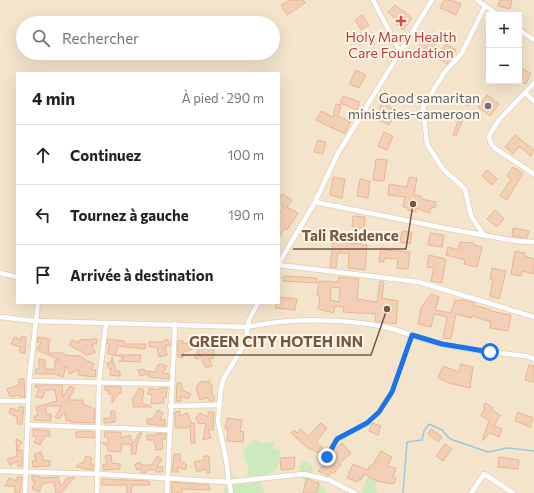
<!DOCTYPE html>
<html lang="fr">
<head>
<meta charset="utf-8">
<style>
	:root { --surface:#fff; --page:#f2f2f2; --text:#222; --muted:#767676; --line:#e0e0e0 }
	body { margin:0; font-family:Commissioner,sans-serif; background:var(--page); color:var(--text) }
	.controls { position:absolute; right:12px; top:12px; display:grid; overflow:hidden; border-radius:0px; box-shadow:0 4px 16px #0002 }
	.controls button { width:36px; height:36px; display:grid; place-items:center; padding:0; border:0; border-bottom:1px solid var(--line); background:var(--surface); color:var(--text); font:20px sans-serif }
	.stop { position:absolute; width:12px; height:12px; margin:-9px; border:3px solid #1a73e8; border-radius:50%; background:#fff }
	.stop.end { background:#1a73e8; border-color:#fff; box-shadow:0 1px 4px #0008 }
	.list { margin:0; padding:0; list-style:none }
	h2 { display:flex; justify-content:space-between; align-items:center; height:52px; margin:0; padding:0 16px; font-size:17px }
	h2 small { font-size:13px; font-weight:400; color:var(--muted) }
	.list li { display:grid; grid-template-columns:26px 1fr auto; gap:12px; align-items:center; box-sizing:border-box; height:60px; padding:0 16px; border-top:1px solid var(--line) }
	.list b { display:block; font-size:15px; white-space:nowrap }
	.list em { font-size:13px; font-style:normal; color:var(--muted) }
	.icon { flex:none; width:22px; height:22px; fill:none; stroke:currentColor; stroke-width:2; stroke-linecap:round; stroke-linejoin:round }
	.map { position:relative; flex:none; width:534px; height:493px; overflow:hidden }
	.search { position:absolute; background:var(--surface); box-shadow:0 4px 16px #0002; left:16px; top:16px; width:264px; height:44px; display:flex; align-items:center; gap:10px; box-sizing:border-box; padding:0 14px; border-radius:22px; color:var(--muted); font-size:15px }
	.panel { position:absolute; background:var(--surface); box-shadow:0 4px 16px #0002; left:16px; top:72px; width:264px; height:232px; border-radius:0px }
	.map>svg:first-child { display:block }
	.residential { fill:#f4e4cc; fill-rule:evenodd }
	.green { fill:#cdeabd }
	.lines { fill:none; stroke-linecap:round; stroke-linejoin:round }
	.stream { stroke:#99ccd8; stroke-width:1.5 }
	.building { fill:#f3d0b5; stroke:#e6b795; fill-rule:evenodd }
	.minor-casing { stroke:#e0ceba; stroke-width:6 }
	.path { stroke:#d7b399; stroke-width:1; stroke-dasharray:1 3; stroke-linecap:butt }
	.minor { stroke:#fff; stroke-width:4.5 }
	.route { stroke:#1a73e8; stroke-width:5 }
	.health-dot { fill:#e0444e; stroke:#fff6e5; stroke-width:1.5 }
	.worship-dot { fill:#6b7280; stroke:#fff6e5; stroke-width:1.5 }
	.labels { text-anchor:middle; stroke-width:4; stroke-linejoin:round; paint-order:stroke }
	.health-label { font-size:14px; fill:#be3a42; stroke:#fff6e5 }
	.worship-label { font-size:14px; fill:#5b616d; stroke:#fff6e5; text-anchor:end }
	.leader { fill:none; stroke:#735846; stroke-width:1.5 }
	.callout-dot { fill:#735846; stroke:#fff6e5; stroke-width:1.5 }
	.callout-label { font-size:15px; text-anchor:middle; font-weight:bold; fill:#735846; stroke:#fff6e5; stroke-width:4; stroke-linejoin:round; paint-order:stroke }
</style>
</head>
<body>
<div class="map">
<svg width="534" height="493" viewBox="0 0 534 493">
	<rect width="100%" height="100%" fill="#fdf2de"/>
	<path class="residential" d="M0,0H534V493H0ZM489,15H519V81H489ZM23,23H273V53H23ZM17,73H279V303H17Z"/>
	<g class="green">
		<path d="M254,440L263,443L275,442L272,448L278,449L280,451L278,468L267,475L260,485L265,493H225L224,489L226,475L230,472L238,478L246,479C255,460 231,457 254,440Z"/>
		<path d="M303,461L308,462L312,466L313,482L323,487L328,493H302L305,488L299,468Z"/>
		<path d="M372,475L377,480L375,488L378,493H362L367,478Z"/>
	</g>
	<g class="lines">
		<path class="stream" d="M403,493L407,442L422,440L424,431L429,424L442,430L450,439L488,452L507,448L534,451"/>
	</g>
	<g class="building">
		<path d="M290,0H303L305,3L287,15L281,5Z"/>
		<path d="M444,0H451L461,4L456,15L440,8Z"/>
		<path d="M500,0H512L510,9L498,6Z"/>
		<path d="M395,5L412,18L403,30L395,23L397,20L388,12Z"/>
		<path d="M362,15L369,25L361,30L355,20Z"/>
		<path d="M425,36L436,41L433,47L441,51L446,44L456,50L447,64L435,56L434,59L417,50Z"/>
		<path d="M519,68L531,73L526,84L519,81Z"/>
		<path d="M356,70L366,75L359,88L349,84Z"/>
		<path d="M459,93L472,98L469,106L456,101Z"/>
		<path d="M487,95L499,104L490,116L478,107Z"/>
		<path d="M343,96L360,102L357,110L340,103Z"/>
		<path d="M382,103L397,111L389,125L375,118Z"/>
		<path d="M336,104L341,105L338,116L350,122L345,134L316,120L321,111L333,117Z"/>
		<path d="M460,115L464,116L456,136L453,135Z"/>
		<path d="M384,132L393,136L387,150L378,146Z"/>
		<path d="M515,135L534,150L531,156L519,146L513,154L505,147Z"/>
		<path d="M318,140L326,142L323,154L314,152Z"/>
		<path d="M376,159L387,160L384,181L373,180Z"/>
		<path d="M513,167L523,173L507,200L500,196L511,179L507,176Z"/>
		<path d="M487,170L497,179L492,185L482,176Z"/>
		<path d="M333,177L345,179L342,198L330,195Z"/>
		<path d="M409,177L417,178L414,195L421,196V199L436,202L435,208L432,207L429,213L416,208V212L408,210V208L403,207L405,197L388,195L389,184L407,187Z"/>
		<path d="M360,179L370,181L368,198L357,196Z"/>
		<path d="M282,194L292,200L287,207L298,213L287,230L285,228L279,237V214L283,207L279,205V200Z"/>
		<path d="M495,210L504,219L497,227L487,219Z"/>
		<path d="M353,216L365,217L364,228L352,227Z"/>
		<path d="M513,228L529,231L527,238L512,236Z"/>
		<path d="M402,231L412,232L410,244L400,242Z"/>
		<path d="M430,233L444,235L442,247L428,245Z"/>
		<path d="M333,241L367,245L365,270L348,268L349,253H338L336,268L330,267Z"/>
		<path d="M460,242L474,243V245L482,247L477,267L464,264L465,260L446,255L448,247L458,250Z"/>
		<path d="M381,248H385V250L410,252L408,269L397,268L398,259L384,258V262H379Z"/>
		<path d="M515,251L525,253V256L534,259V274L522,271L521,276L511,274Z"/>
		<path d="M429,255L446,259L442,283L431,281L434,268L427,267Z"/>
		<path d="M492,268L506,271L499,299L490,296L493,280L490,279Z"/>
		<path d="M287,276L317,278V283L283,281V277Z"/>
		<path d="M339,277L359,279L357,299L377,302L380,281L384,282L382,298L398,301L396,324L375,321L376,314L343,312L344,307L335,306L334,313L318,309L320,296H317L319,281L338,282ZM331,287L340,288L339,302L330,300Z"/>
		<path d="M431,294L439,297L435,310L451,313L455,300L461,301V299L475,303L474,305L491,310L490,311L511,315L508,331L490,328L491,322L472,316L471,318L456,314L451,339L443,338L447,317L434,314L431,327L418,324L421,308Z"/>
		<path d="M279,297L297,299L295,310L275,308L276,303H279Z"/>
		<path d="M14,337L21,340V337H26L25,353H20V347L11,344Z"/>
		<path d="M38,337L50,339L48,353H64V355L79,356L94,364L91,370H96L95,377L78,375L79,369L70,374L66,366L63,377L55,374H35L36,369H39V359L45,360V369H55V360H60L37,350L41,342H37Z"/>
		<path d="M97,339V344H92L95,353L87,355L69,345L72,340L79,343V340Z"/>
		<path d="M108,339L125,341V344H146L145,349L118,346L115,356L107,353L110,344H107Z"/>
		<path d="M168,339V342L170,343V345L165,346L167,355L159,357L157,347H149V342H161Z"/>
		<path d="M178,340L183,341V344L191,342L193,349L184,352L183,358L178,357Z"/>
		<path d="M202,342L210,346V342H215L213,359L209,358L212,366L206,368L199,353V359L194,358Z"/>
		<path d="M116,355H141L140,362L119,361L124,358Z"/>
		<path d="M112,357L116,371H120V376L110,375L111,368L109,369L107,363L111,362Z"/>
		<path d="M161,364L167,366L163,373L169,374V379L149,377V374L140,376L138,370L144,369V371L155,372L158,365Z"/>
		<path d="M461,364L473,367L470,388L449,383L438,378L443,366L459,372Z"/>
		<path d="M529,365L534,366V382L525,380Z"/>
		<path d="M19,379H24L25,397H19V395L10,397L7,389L19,385Z"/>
		<path d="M210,381L208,384H212V395H214V401H208V397L200,400L196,388L200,382Z"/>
		<path d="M177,383H182V390L191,394L188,399L181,396V401H176Z"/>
		<path d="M35,385H62L63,397L70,386L75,388L68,400H83V404L95,409L94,423L70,422V420L67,421L64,412L59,419L55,417L62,406H46V414H51V421L34,420V416H38L36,407L57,401L55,390H46L42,398L36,397L39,388L35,387Z"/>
		<path d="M105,386L121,387V393H119L112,403V394H108L110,391L105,390Z"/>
		<path d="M139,388L144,390L142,403L152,407H133V398Z"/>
		<path d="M149,388L159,390V388H167L166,398H163L164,403L151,404L152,395L148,394Z"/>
		<path d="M485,403L493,408L492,410L500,415L494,426L502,429L499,437L490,433L482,441L489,421L481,416L485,408L483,407Z"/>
		<path d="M19,407H24L22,424H17V417L9,413L11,408L19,411Z"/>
		<path d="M158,410L163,413L160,420L165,419V426L147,424V419H153Z"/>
		<path d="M111,411H115V422L104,423V418H111Z"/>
		<path d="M180,411V416L187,413L192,424L194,422L195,443H191L190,425L188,428H175V412Z"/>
		<path d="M208,412H214L213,430H208L211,438L203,440L206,424L198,423L196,418L200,413L208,417Z"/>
		<path d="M518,412L533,418L530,427L515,421Z"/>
		<path d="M227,418L242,420L240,431L244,432L243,442L227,441L228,429H225Z"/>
		<path d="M321,423L327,428L316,442L323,448L318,453L311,449L310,450L291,433L294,430L297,433L300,429L308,436Z"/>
		<path d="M372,423L381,426L378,435L369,431Z"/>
		<path d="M33,429L50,431V436H45L40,445L34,442L37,437L33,436Z"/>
		<path d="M431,429L442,437L438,442L428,434Z"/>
		<path d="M87,431L94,432V438L76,437V432Z"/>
		<path d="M105,432H121V438L130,435L133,444L139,433H142L137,444L136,454H131L132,445L128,444H121V452L108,451L107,446L102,443H108V437H104Z"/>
		<path d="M157,433L166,434V439H162L163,449L156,450L154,440H147V435H157Z"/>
		<path d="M16,439L22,442L17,450H22V466L18,467V461L10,465L7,459L17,456Z"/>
		<path d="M342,443L351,453L339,464L341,465L334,473L332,472L329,476L318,471L333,454L331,453Z"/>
		<path d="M445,444L452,449L443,461L436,456Z"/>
		<path d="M381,451L392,457L387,466L396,468L393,477L396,478L394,484L377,481L364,474L361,480L359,479L358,482L347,478L353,464L368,470L370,465L372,466Z"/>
		<path d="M41,452L44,460L50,461V466L33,467L32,461H36L34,454Z"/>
		<path d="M174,454H180V461L187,465L185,470L178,467V472H172Z"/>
		<path d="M111,455L112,463L120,464V469L103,470V464H107L105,456Z"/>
		<path d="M86,456L92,458L90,464H93V470L76,467L80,463H83Z"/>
		<path d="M157,456L162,459L157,467H163V472H156V470H146V473H141V469L137,470L135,464L140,462L141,465H152Z"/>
		<path d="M204,456H209L210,473H206V469L197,472L194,462L204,460Z"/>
		<path d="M295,457L294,469L281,470L280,458Z"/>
		<path d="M499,457L519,460L518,469L498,467Z"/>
		<path d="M32,476H39V478L58,477L61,486L67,478L75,477L61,493H56L54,482L43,483L39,492L32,489L35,481H32Z"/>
		<path d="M17,477H22L20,493H15V486H5L9,478L17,481Z"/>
		<path d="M102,479L149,481L150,485H132L131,493H127V485H102Z"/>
		<path d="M307,479L319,483L316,493H303Z"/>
		<path d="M171,482L209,485L210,490L182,489V493H172Z"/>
	</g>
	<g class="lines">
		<defs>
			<g id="minor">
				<path d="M373,0L400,52"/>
				<path d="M477,0L498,15"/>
				<path d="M519,30L534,40"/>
				<path d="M534,83L498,121L489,136L491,144L496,149L534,174"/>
				<path d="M525,93L534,101"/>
				<path d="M315,202L444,228L516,241L534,242"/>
				<path d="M483,234L471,216L465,189L443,169L427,144L423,107L444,73L462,53L485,6"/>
				<path d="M279,263L315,202L338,153L432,0"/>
				<path d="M279,265L419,282L534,317"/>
				<path d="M0,273L17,277"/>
				<path d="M0,317L35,321L247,327C291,318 346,318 389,328C408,333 426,341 445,345C472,350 499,353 526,356L534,359"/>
				<path d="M29,381L171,384"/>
				<path d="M0,401H28"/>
				<path d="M170,406L218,405"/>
				<path d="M28,425L170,430"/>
				<path d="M0,471L98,474L229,482L226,459L218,421L221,388L224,378L245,343L249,320L258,303"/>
				<path d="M25,493L29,381L38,303"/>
				<path d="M97,493L99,381L106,323"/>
				<path d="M167,493L175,324"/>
				<path d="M231,493L229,482L304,474L329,480L355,493"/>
				<path d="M471,493L484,474L513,493"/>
			</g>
		</defs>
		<use href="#minor" class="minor-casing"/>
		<path class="path" d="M311,470C325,463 327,451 337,440C344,432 358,430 366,424C394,404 398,368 410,340"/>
		<use href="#minor" class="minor"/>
	</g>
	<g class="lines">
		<path class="route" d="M327,457L337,439L367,423L379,412L392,392L412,335L442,344L490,352"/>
	</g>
	<path class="health-dot" d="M399 15h4v4h4v4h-4v4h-4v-4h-4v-4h4z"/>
	<circle class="worship-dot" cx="488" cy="106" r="4"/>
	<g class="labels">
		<g class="health-label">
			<text x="401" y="42">Holy Mary Health<tspan x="401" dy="16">Care Foundation</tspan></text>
		</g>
		<g class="worship-label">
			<text x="480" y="103">Good samaritan<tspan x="480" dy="16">ministries-cameroon</tspan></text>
		</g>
	</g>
	<path class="leader" d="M413 204L406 249H293M387 309L371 355H181"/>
	<g class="callout-dot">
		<circle cx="413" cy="204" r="4"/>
		<circle cx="387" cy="309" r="4"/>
	</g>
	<g class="callout-label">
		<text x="350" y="241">Tali Residence</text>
		<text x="276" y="347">GREEN CITY HOTEH INN</text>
	</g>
</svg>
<div class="controls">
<button>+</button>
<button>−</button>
</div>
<div class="stop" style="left:490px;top:352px"></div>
<div class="stop end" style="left:327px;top:457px"></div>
<div class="search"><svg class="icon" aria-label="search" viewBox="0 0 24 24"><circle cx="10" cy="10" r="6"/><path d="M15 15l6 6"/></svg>Rechercher</div>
<section class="panel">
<h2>4 min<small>À pied · 290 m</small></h2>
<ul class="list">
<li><svg class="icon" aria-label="ahead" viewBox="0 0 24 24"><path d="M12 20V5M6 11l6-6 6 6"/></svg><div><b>Continuez</b></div><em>100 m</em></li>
<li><svg class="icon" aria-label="left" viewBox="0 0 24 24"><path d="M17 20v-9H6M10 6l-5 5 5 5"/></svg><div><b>Tournez à gauche</b></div><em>190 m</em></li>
<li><svg class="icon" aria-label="arrive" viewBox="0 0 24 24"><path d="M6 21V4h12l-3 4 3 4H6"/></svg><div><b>Arrivée à destination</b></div></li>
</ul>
</section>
</div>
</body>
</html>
